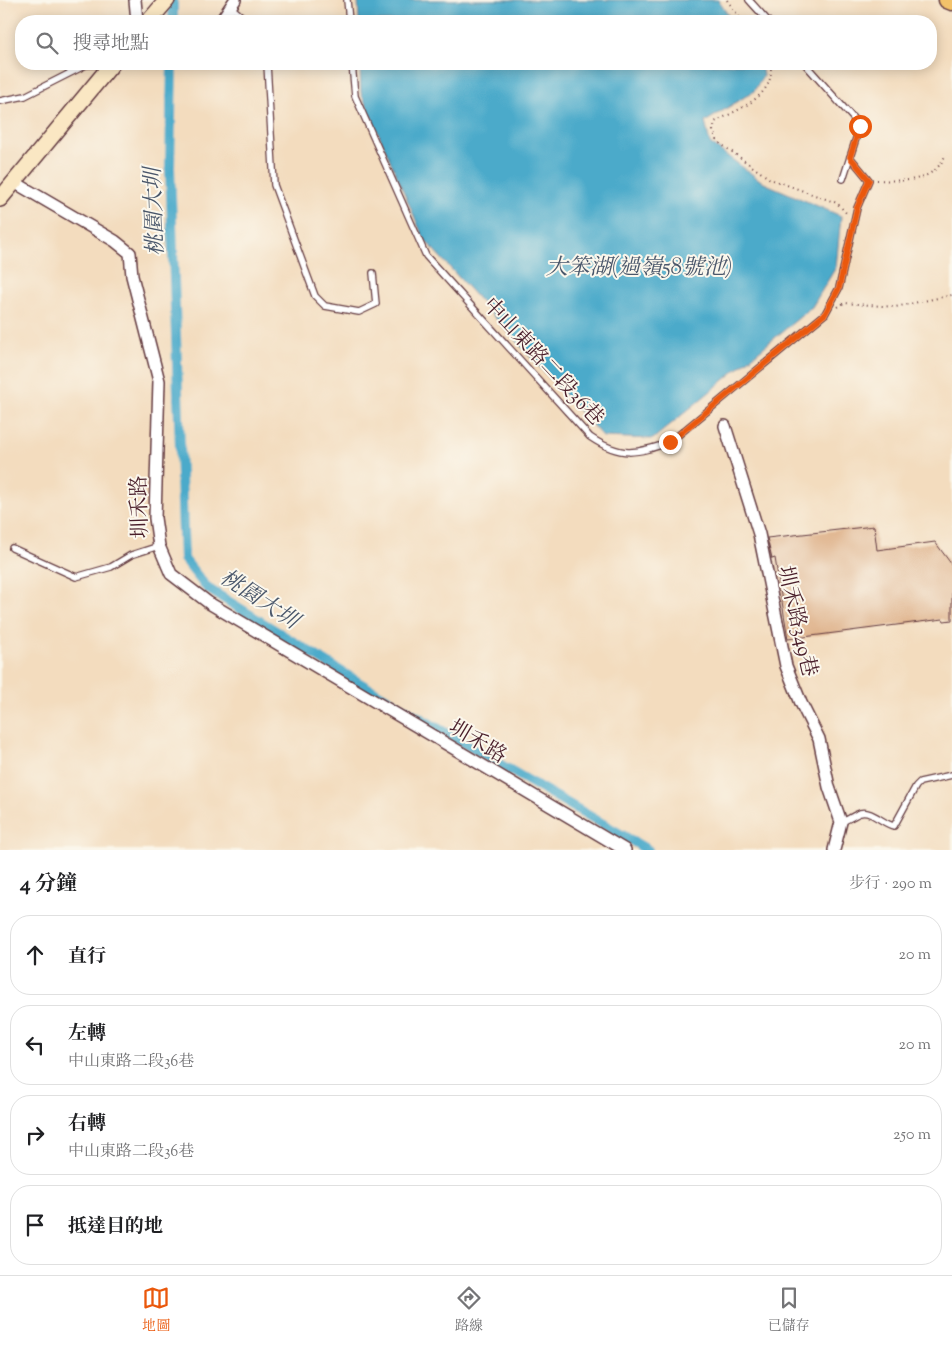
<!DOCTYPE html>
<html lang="zh-TW">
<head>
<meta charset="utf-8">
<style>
	:root { --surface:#fff; --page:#f6f6f6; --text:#202124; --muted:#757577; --line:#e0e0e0; --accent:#ea580c }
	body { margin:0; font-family:"Sorts Mill Goudy","Noto Serif TC",serif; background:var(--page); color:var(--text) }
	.stop { position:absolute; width:15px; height:15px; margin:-11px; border:4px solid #ea580c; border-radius:50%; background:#fff }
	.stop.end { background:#ea580c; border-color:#fff; box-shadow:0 1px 5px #0008 }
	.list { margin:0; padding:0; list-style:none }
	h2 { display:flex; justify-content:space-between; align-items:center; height:65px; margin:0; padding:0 20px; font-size:21px }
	h2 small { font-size:16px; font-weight:400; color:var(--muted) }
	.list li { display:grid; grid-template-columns:32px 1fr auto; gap:15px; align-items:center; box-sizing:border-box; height:80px; margin:0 10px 10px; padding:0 10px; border:1px solid var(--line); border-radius:20px }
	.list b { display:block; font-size:19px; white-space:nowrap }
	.list p { margin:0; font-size:16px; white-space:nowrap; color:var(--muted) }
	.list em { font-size:16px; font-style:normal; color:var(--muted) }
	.icon { flex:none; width:28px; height:28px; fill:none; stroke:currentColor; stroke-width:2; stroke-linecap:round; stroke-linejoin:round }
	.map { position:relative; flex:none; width:952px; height:850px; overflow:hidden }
	.search { position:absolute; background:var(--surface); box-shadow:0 2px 12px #0003; left:15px; right:15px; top:15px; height:55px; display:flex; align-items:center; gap:12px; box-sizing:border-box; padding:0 18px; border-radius:20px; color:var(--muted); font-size:19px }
	.sheet { height:425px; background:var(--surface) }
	nav { display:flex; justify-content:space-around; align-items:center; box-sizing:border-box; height:70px; border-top:1px solid var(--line); background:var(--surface); font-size:14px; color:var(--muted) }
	nav a { display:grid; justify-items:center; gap:2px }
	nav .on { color:var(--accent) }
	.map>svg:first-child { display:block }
	.water { fill:#4baaca; stroke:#4a647a }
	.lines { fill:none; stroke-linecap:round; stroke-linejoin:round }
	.canal { stroke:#4baaca; stroke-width:10 }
	.building { fill:#dcab81 }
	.service-casing { stroke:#633b41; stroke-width:8 }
	.minor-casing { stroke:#633b41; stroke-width:14 }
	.secondary-casing { stroke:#633b41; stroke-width:18 }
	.primary-casing { stroke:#633b41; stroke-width:19 }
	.path { stroke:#633b41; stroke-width:2; stroke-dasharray:1 4; stroke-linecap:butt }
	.service { stroke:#fff; stroke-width:5.5 }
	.minor { stroke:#fff; stroke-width:11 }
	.secondary { stroke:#fae7c3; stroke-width:15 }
	.primary { stroke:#f3c26a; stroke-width:16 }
	.route { stroke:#ea580c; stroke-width:6 }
	.labels { text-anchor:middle; stroke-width:4; stroke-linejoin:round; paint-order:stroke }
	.street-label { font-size:21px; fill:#4a1f2b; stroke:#fbf7ec }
	.water-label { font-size:22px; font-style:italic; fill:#4a576b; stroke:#fbf7ec }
</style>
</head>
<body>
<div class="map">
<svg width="952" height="850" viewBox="0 0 952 850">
	<rect width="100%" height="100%" fill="#fbf7ec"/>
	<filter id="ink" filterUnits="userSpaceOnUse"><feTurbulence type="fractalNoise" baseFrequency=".02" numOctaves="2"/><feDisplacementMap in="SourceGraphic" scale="10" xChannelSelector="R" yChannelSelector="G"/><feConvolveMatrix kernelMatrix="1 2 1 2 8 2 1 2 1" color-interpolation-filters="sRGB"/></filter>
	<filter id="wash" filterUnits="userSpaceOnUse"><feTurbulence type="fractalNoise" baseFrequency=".0096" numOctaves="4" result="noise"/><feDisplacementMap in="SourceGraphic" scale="20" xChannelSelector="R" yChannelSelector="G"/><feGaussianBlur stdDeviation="1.12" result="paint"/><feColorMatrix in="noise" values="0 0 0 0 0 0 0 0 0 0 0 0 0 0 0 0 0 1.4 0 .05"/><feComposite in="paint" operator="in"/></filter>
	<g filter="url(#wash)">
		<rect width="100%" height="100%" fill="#f3dcbe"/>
		<g class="water">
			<path d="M358,0H718L732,21H359Z"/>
			<path d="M360,64H761L763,76L754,91L705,122L710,143L764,183L841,216L836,267L812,307L653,439L603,437L424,239L361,93Z"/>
		</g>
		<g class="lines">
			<g class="canal">
				<path d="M173,21V0"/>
				<path d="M172,64L170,168L184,559L207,588L358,682L648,850"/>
			</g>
		</g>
		<g id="blocks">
			<path class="building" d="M874,526L877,550L935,542L952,565V620L944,621L943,619L788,639L775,558L772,559L767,538Z"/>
		</g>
	</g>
	<g filter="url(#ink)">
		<use href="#blocks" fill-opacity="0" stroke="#633b41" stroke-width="1"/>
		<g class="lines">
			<defs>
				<g id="service">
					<path d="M347,0L349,21"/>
					<path d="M749,0L768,21"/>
					<path d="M232,8L247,21"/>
					<path d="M267,64L274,185L315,296L325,306L359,312L376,304L373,273"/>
					<path d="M352,64L355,96L426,256L590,437C621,458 636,454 670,442L825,314L839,288L857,208L869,180L850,157"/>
					<path d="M805,64L860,126L843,179"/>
					<path d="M0,101L25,96L86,65L107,64"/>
					<path d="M12,548L76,577L111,567L131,555L159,546"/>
					<path d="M841,822C848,820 854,815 860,813C872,810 883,824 894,826L916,786L920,782L952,775"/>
				</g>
				<g id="minor">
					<path d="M135,0L137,21"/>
					<path d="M221,21L235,0"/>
					<path d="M14,182L115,241L130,253L132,276L159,381L155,518L159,546L171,574L209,603L625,850"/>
					<path d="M725,426L759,534L786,666L801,703L819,739L829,787L841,822L834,850"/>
				</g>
				<g id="secondary">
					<path d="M149,21L167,0"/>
					<path d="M0,199L112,64"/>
				</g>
				<path id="primary" d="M947,0L952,2"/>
			</defs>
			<use href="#service" class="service-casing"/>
			<use href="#minor" class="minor-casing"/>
			<use href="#secondary" class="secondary-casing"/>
			<use href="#primary" class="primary-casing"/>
			<g class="path">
				<path d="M727,0L742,21"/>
				<path d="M770,64C777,96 738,109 715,122L713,131L718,142L770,179L837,203L848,215"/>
				<path d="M877,180C903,181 932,184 945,156"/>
				<path d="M838,307L844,303L895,307L952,295"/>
			</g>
			<use href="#service" class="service"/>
			<use href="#minor" class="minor"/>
			<use href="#secondary" class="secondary"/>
			<use href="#primary" class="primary"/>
		</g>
	</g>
	<g class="lines" filter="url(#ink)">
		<path class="route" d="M670,442L825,314L839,288L857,208L869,180L850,157L860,126"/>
	</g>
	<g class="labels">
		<g class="street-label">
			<text transform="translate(544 361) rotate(47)" y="7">中山東路二段36巷</text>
			<text transform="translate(139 507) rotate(-92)" y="7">圳禾路</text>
			<text transform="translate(798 621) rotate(77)" y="7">圳禾路349巷</text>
			<text transform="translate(478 741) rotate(31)" y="7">圳禾路</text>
		</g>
		<g class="water-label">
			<text transform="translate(153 212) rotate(-92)" y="8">桃園大圳</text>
			<text x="639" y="274">大笨湖(過嶺58號池)</text>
			<text transform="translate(260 598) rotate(33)" y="8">桃園大圳</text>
		</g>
	</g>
</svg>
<div class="stop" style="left:860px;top:126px"></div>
<div class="stop end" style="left:670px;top:442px"></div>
<div class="search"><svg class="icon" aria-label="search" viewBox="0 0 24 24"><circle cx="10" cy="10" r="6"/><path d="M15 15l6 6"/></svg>搜尋地點</div>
</div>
<section class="sheet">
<h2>4 分鐘<small>步行 · 290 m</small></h2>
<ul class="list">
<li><svg class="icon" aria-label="ahead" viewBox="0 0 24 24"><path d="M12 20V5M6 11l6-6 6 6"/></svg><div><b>直行</b></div><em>20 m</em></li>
<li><svg class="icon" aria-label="left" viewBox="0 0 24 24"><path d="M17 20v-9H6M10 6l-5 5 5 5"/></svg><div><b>左轉</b><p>中山東路二段36巷</p></div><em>20 m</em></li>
<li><svg class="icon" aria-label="right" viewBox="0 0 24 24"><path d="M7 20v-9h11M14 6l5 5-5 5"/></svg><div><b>右轉</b><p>中山東路二段36巷</p></div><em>250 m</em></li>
<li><svg class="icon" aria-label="arrive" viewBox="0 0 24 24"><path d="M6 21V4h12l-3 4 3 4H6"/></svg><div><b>抵達目的地</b></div></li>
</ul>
</section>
<nav>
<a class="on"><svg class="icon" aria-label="map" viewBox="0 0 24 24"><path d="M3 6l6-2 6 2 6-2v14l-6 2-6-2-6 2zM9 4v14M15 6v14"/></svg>地圖</a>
<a><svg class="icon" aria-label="directions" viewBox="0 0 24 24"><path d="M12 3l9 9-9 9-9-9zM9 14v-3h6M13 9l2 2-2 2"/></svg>路線</a>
<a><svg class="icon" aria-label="saved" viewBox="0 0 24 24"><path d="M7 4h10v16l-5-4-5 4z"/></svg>已儲存</a>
</nav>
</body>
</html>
